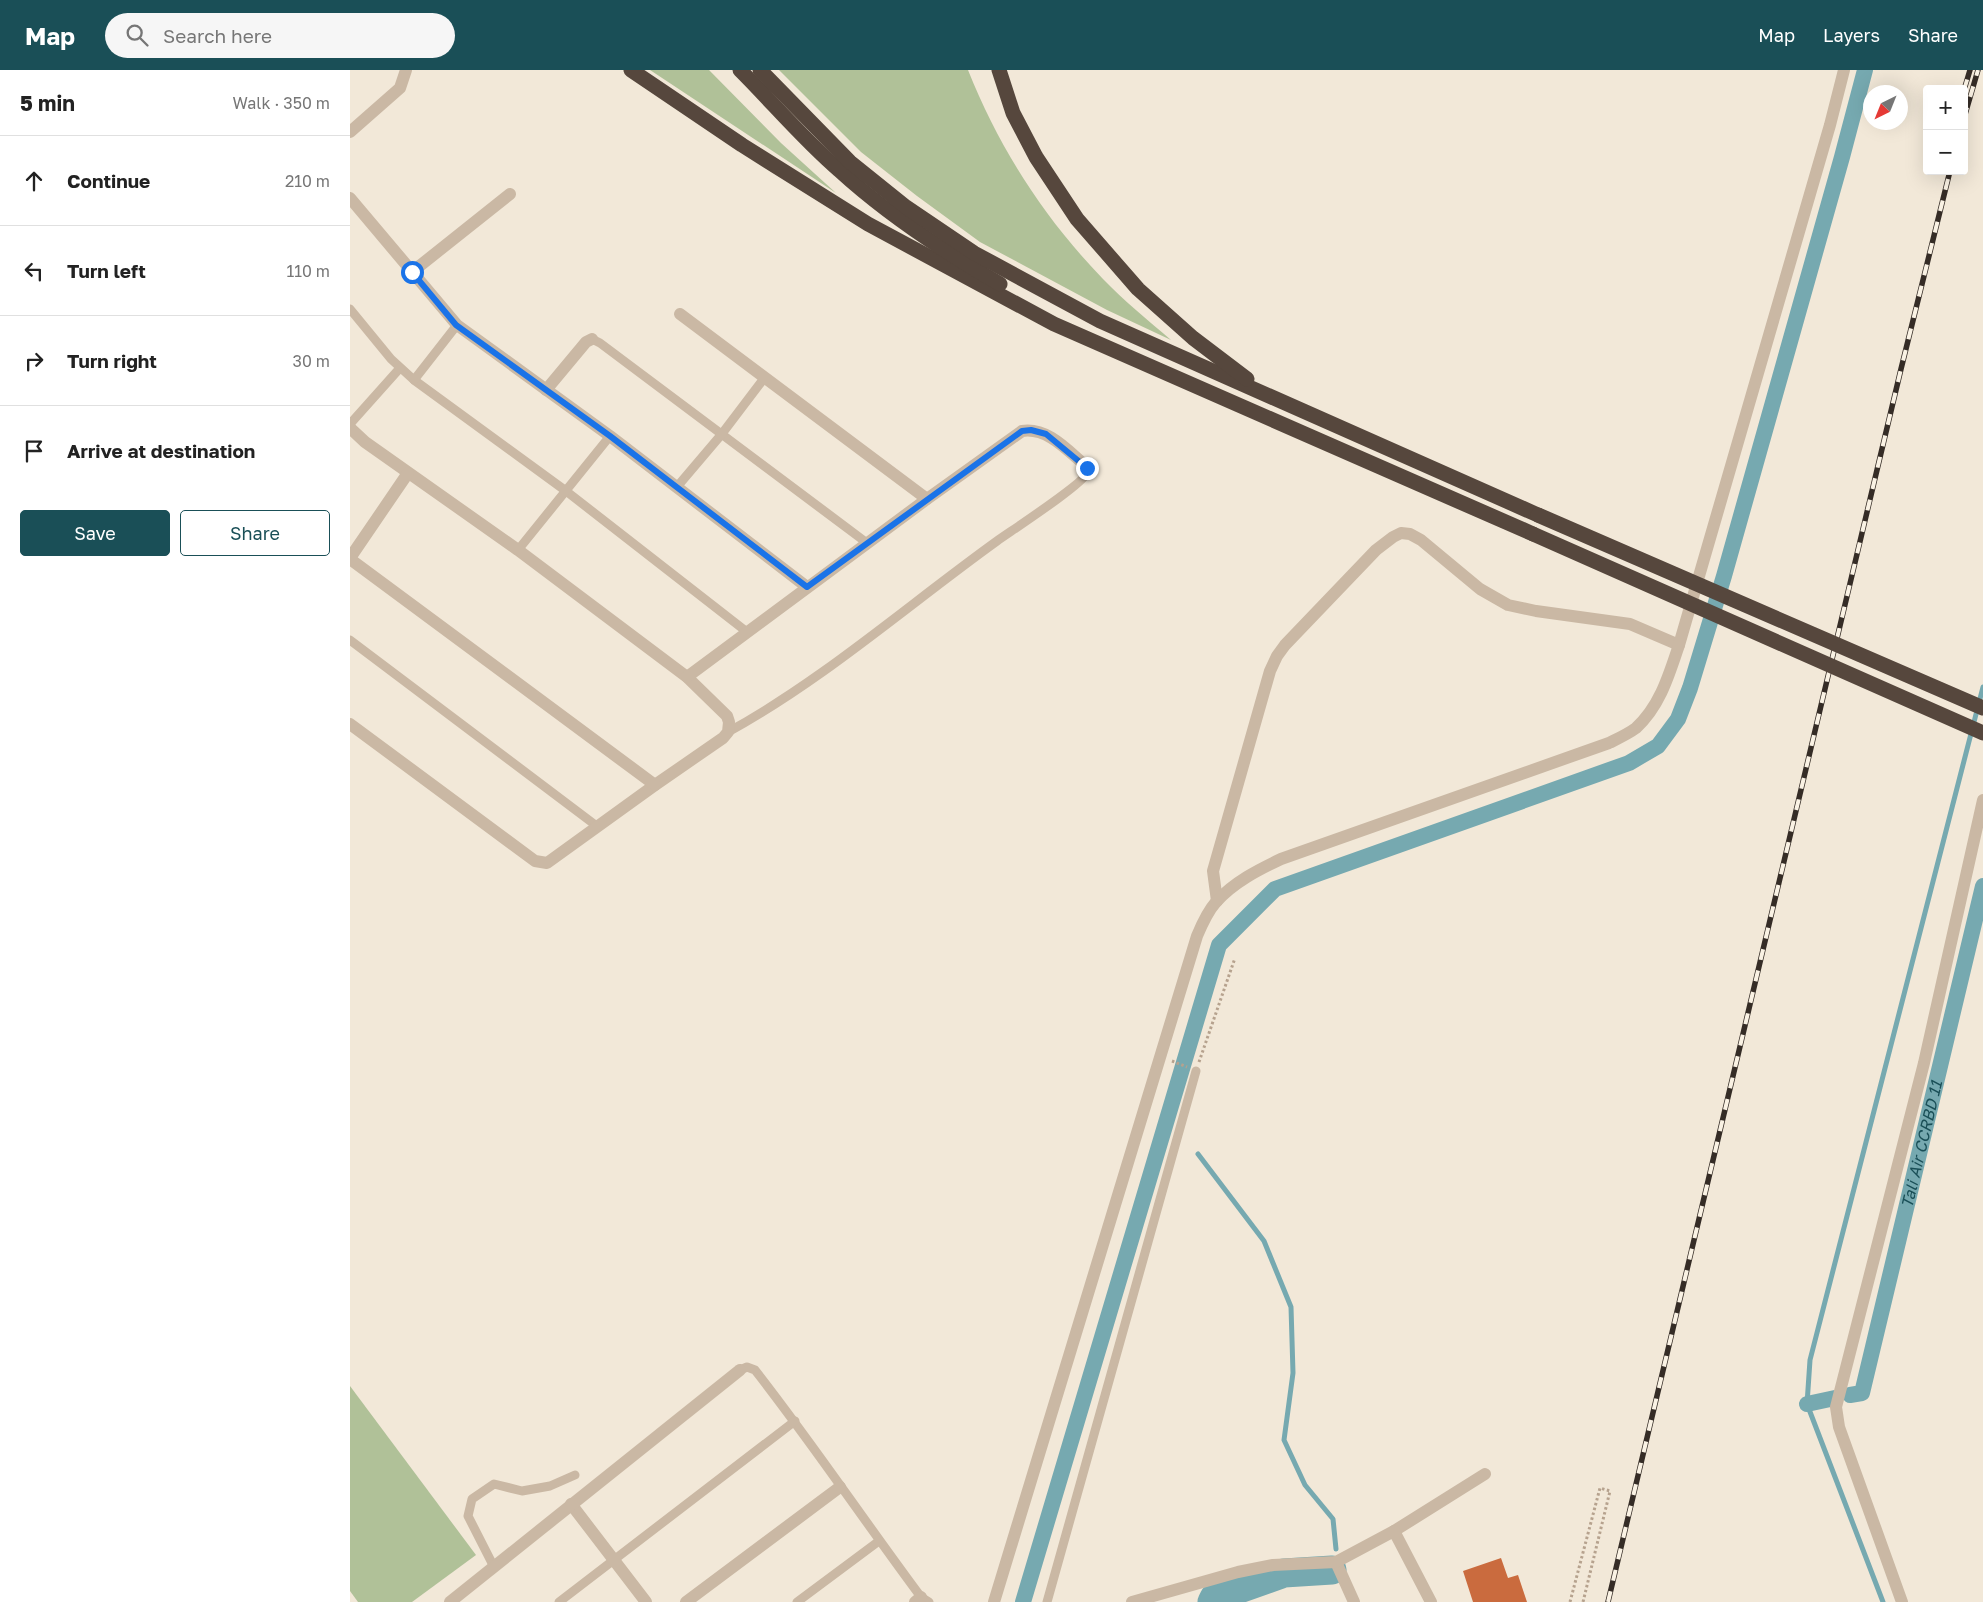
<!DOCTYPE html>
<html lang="en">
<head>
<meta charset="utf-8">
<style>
	:root { --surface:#fff; --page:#f6f6f6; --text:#222; --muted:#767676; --line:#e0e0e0; --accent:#1a4f57 }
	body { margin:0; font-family:"Golos Text",sans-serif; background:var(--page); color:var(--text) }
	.controls { position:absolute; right:15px; top:15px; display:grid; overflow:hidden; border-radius:5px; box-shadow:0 5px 20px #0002 }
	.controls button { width:45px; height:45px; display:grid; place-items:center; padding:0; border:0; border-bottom:1px solid var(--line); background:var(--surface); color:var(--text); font:25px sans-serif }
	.compass { position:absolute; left:1513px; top:15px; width:45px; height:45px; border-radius:50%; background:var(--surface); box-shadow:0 5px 20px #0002; rotate:223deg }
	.stop { position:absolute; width:15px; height:15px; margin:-11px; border:4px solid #1a73e8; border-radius:50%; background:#fff }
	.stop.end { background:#1a73e8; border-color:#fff; box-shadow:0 1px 5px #0008 }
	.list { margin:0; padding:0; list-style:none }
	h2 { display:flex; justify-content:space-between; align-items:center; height:65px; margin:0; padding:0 20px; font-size:21px }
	h2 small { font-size:16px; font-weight:400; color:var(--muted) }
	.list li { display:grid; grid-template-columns:32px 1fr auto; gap:15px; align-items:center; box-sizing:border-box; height:90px; padding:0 20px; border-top:1px solid var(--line) }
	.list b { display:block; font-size:19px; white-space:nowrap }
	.list em { font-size:16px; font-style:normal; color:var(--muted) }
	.actions { display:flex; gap:10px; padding:15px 20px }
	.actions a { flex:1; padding:11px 0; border:1px solid var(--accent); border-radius:5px; text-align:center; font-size:18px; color:var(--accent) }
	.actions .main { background:var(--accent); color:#fff }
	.icon { flex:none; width:28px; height:28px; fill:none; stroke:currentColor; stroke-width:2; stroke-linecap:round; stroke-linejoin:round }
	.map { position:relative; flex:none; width:1633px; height:1532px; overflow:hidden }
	header { display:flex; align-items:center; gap:30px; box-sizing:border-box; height:70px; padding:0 25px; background:var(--accent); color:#fff }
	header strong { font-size:24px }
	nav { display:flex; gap:28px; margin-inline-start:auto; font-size:18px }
	.search { width:350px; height:45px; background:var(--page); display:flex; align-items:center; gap:12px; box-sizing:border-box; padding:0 18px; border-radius:28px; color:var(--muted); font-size:19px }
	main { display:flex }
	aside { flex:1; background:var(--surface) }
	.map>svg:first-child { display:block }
	.green { fill:#b0c198 }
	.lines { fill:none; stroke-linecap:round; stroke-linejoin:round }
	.stream { stroke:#76a9b0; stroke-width:5 }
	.canal { stroke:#76a9b0; stroke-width:16 }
	.river { stroke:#76a9b0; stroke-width:29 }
	.building { fill:#ca6b3e }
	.path { stroke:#b6a28e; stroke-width:3; stroke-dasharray:2.5 2.5; stroke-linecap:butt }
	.service { stroke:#cab8a4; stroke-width:9 }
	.minor { stroke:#cab8a4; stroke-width:12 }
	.motorway { stroke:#56473d; stroke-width:15 }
	.rail-casing { stroke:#352c26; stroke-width:5.5 }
	.rail { stroke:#faf2e4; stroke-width:4; stroke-dasharray:11; stroke-linecap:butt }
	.motorway-bridge { stroke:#56473d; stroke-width:15 }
	.route { stroke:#1a73e8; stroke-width:6 }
	.labels { text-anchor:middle; stroke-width:4.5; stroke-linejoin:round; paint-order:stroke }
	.water-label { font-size:16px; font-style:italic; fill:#1a4f57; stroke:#faf2e4 }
</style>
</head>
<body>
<header>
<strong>Map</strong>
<div class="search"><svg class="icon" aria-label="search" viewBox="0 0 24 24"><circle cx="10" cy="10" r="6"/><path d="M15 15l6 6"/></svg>Search here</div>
<nav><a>Map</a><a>Layers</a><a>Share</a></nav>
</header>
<main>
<aside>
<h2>5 min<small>Walk · 350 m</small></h2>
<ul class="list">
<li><svg class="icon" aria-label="ahead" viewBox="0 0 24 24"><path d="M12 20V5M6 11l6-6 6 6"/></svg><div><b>Continue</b></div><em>210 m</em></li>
<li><svg class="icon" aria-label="left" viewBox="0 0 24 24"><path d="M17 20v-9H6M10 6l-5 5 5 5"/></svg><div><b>Turn left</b></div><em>110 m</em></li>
<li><svg class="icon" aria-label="right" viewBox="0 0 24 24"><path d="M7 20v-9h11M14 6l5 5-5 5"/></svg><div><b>Turn right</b></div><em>30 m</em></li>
<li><svg class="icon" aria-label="arrive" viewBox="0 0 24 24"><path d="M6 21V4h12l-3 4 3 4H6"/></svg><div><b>Arrive at destination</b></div></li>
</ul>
<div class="actions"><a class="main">Save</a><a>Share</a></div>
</aside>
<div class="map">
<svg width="1633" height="1532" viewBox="0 0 1633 1532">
	<rect width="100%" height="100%" fill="#f2e8d8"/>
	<g class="green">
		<path d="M300,0H359L431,73L486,123Z"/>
		<path d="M429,0H618C649,78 694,148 753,209C774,231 798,250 821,270L757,240L630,172L567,126L511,82Z"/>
		<path d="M0,1316L126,1485L62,1532H8L0,1521Z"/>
	</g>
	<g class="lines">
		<g class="stream">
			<path d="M848,1084L914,1171L941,1237L943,1303L934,1370L955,1415L983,1449L986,1479"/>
			<path d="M1533,1532L1457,1334L1460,1290L1633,617"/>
		</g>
		<g class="canal">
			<path id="s1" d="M1500,1325L1512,1323L1633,816"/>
			<path d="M1457,1334L1485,1328"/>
			<path d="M673,1532L869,875L925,819L1279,693L1308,676L1328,649L1340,618L1374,506L1492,87L1515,0"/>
		</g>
		<path class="river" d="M862,1532L864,1528L934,1503L982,1500"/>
	</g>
	<path class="building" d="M1151,1488L1158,1508L1168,1505L1177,1532H1123L1113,1501Z"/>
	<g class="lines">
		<g class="path">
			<path d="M822,991L837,997"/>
			<path d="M849,992L885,888"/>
			<path d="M1220,1532L1250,1418L1260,1421L1233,1532"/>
		</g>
		<g class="service">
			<path d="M0,239L41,289L64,310L216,421L397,562"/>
			<path d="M242,269L250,273L517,473"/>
			<path d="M64,310L107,255"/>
			<path d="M0,354L50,298"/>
			<path d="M326,418L371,365L415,307"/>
			<path d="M168,480L260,366"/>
			<path d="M0,570L248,757"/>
			<path d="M378,662C473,610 558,535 647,471C661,461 733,414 737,403C738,399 737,399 736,396"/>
			<path d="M390,1300L397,1297L405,1300C463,1374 515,1452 571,1527L579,1532"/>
			<path d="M144,1497L118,1446L122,1429L144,1414L172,1421L200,1416L225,1405"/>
			<path d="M209,1532L445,1351"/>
			<path d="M447,1532L529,1471"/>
			<path d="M697,1532L846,1001"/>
		</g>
		<g class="minor">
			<path d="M0,62L50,18L56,0"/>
			<path d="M0,128L107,255L260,366L457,517"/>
			<path d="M62,202L160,124"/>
			<path d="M330,244L577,429"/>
			<path d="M196,320L236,272L242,269"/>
			<path d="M0,358L15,372L168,480L337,607L377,646L379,652L378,662L373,668L305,715L197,793L185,791L0,654"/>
			<path d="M0,488L58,403"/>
			<path d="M0,489L305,715"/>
			<path d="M337,607L577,429L672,361C698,357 718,381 736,396"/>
			<path d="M867,831L863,801L920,601L927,586L935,575L1026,480L1043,467L1051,463L1060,464L1071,470L1130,519L1158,535L1186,541L1280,554L1329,575"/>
			<path d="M221,1434L296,1532"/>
			<path d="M1044,1461L1135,1404"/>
			<path d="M986,1492L1004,1532"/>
			<path d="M100,1532L390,1300"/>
			<path d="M336,1532L490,1417"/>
			<path d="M565,1532L571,1527"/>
			<path d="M644,1532L847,866C852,854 858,841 866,832C884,812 908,800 931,789L1259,673C1267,669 1278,664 1286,658C1310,636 1319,605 1329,575L1480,55L1494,0"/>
			<path d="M782,1532L888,1502L923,1495L986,1492L1044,1461L1081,1532"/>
			<path d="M1552,1532L1489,1357L1486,1337L1574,993L1633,730"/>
		</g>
		<g class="motorway">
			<path d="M281,0L392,75L518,154L704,254L1183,464"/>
			<path d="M390,0C423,33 454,70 489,100C537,144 593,181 650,214"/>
			<path d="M410,0L500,92L556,137L624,183L750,251L1188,445"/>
			<path d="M649,0L663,43L686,87L727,149L788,219L843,268L897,309"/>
		</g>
		<defs>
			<g id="rail">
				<path d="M1614,20L1620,0"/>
				<path d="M1614,48L1628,0"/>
				<path d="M1258,1532L1551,299L1600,101"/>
			</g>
		</defs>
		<use href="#rail" class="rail-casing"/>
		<use href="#rail" class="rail"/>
		<g class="motorway-bridge">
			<path d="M1188,445L1633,638"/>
			<path d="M1183,464L1633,663"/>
		</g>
	</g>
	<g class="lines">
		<path class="route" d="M62,202L106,255L260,366L457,517L672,361L681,360L696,364L737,398"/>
	</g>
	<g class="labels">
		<g class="water-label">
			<text dy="6" stroke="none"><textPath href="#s1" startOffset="268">Tali Air CCRBD 11</textPath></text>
		</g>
	</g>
</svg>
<div class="controls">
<button>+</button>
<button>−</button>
</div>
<svg class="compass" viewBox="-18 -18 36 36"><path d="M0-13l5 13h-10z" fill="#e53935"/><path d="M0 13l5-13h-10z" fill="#767676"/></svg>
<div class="stop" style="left:62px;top:202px"></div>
<div class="stop end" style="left:737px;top:398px"></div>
</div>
</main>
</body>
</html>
